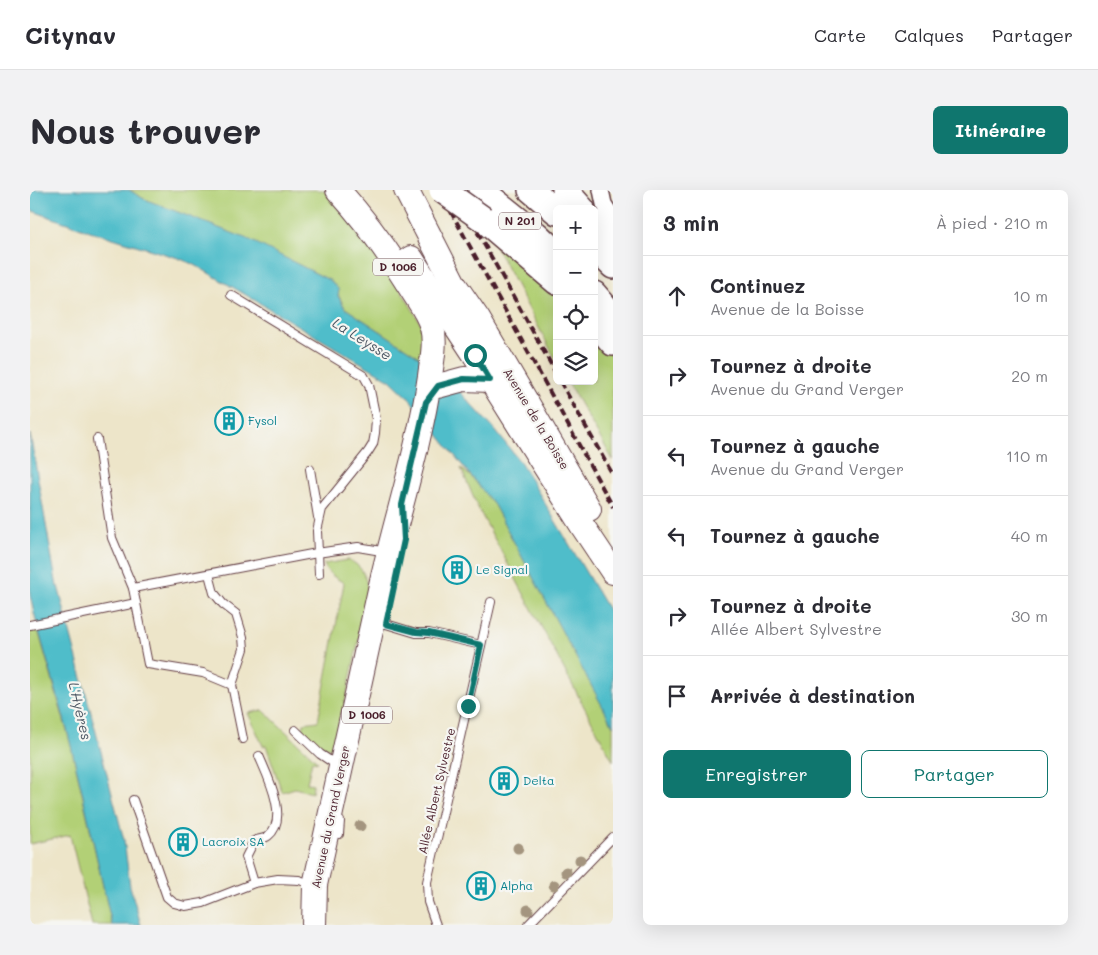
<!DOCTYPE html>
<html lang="fr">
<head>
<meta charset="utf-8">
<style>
	:root { --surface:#fff; --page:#f2f2f3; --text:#2b2b33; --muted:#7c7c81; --line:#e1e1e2; --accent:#0f766e }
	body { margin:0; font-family:Mali,sans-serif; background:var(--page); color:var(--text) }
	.controls { position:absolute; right:15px; top:15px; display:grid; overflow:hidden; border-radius:8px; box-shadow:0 5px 20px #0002 }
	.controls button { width:45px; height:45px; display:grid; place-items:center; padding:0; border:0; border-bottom:1px solid var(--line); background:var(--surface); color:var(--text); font:25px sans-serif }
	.stop { position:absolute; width:15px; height:15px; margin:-11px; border:4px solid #0f766e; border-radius:50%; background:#fff }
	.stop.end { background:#0f766e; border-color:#fff; box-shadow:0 1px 5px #0008 }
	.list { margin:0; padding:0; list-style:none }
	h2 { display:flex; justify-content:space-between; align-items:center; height:65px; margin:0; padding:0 20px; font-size:21px }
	h2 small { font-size:16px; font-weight:400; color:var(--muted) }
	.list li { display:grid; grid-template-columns:32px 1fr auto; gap:15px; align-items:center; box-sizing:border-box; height:80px; padding:0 20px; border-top:1px solid var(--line) }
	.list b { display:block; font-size:19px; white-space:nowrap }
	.list p { margin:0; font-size:16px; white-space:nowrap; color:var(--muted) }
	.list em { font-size:16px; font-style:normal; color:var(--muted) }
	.actions { display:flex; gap:10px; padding:15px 20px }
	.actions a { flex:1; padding:11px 0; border:1px solid var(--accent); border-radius:8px; text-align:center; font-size:18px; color:var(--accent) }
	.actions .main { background:var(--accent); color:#fff }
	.icon { flex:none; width:28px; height:28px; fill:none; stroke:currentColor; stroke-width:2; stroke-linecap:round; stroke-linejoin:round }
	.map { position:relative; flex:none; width:583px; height:735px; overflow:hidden; border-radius:8px }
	header { display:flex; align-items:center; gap:30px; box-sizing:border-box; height:70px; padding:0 25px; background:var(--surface); border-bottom:1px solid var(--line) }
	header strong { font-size:24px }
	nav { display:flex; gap:28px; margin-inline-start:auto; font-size:18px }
	.intro { display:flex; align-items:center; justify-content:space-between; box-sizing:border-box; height:120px; padding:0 30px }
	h1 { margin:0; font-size:35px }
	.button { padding:12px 22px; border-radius:8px; background:var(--accent); color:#fff; font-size:18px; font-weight:700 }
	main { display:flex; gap:30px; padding:0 30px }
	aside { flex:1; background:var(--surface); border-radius:8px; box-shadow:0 5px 20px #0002 }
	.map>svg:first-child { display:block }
	.green { fill:#b2d076; stroke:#7e7850 }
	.water { fill:#50bdca; stroke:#4d6e7a }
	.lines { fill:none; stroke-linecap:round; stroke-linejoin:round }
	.service-casing { stroke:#623d43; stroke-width:10 }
	.minor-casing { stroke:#623d43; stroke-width:18 }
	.primary-casing { stroke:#623d43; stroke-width:26 }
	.trunk-casing { stroke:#623d43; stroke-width:28 }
	.service { stroke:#fff; stroke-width:8 }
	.minor { stroke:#fff; stroke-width:15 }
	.primary { stroke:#fff; stroke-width:24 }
	.trunk { stroke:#fff; stroke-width:25 }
	.rail { stroke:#4a1f2b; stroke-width:4; stroke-dasharray:8 4; stroke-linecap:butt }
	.trunk-bridge-casing { stroke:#623d43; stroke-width:28; stroke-linecap:butt }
	.trunk-bridge { stroke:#fff; stroke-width:25 }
	.tree { fill:#a4957f }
	.route { stroke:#0f766e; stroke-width:6 }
	.labels { text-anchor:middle; stroke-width:4.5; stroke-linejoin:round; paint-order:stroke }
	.shield { fill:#f6f6f2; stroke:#7e6067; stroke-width:1 }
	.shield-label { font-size:11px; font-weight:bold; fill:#4a1f2b }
	.street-label { font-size:12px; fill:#4a1f2b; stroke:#f6f6f2 }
	.culture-label { font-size:12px; fill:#0d838f; stroke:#f6f6f2; text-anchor:start }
	.water-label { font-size:14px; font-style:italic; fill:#4c5663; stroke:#f6f6f2 }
</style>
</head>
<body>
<header>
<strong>Citynav</strong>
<nav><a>Carte</a><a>Calques</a><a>Partager</a></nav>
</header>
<div class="intro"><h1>Nous trouver</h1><a class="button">Itinéraire</a></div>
<main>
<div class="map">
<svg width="583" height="735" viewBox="0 0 583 735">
	<rect width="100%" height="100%" fill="#f6f6f2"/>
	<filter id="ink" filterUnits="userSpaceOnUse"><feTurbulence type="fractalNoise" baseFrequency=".02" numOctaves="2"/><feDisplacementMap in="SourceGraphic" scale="10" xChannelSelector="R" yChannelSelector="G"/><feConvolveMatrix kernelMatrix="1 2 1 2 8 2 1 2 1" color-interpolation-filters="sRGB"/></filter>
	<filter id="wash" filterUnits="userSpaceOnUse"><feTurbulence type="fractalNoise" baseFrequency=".0096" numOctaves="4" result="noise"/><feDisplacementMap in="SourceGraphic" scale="20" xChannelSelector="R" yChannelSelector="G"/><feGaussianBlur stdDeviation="1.12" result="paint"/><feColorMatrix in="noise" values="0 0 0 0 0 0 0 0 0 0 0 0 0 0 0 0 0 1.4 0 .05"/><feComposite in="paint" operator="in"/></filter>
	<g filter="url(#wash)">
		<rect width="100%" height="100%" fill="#ede5c9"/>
		<g class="green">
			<path d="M99,0H294L360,81L394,139V170L315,118L301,91L214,48L114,9Z"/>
			<path d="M458,42L527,102V172Z"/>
			<path d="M564,142L583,167V270L537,191H564Z"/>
			<path d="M431,278L445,290L464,315L583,535V571L448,318Z"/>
			<path d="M318,370C335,376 337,391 338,408L305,558H289L273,540L274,533L288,531L314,393C306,388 297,384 294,374Z"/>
			<path d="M8,440L41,555L82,735H62L40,645L0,654V442Z"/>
			<path d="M233,520L288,572L282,571L277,593L283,594L282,603L265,598L252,602L236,555L233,556L218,523Z"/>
		</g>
		<g class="water">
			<path d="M0,0H99L114,9L220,50L301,91L309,100L308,106L315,118L394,170L431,203L465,240L491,273L583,428V536L464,315L378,207L360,190L165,75L148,68L60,41L0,20Z"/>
			<path d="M0,244L27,397L28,396L94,650L100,696L111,735H82C68,676 56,615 41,556C29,505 11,456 0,405Z"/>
		</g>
	</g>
	<g filter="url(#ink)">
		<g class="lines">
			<defs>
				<g id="service">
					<path d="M201,105L326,181L334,186L339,195L346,229L345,243L343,254L338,262L292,319L287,341L289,384"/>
					<path d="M67,249L82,348L103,398L118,474L173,483L202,495L214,459L213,447L206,424L193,414L184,403L179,384"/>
					<path d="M280,279L288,327"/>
					<path d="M103,398L287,363L328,357L357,362"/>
					<path d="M355,420L356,434L386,443H399L451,455"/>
					<path d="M0,435L106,413"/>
					<path d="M202,495L213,549"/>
					<path d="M265,540L290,564L308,576"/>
					<path d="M103,610L137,707L144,713L155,716L173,713L224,693L248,689L269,690L282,694"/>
					<path d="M309,644L310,631"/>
					<path d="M224,693L216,667L224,651C228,649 235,649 238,646C260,629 237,585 229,566"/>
					<path d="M406,735L398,712L397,692L461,412"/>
					<path d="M498,735L583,647"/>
				</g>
				<path id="minor" d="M571,0L574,14L583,28"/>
				<g id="primary">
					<path d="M376,0L424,94L448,129L559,319"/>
					<path d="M381,68L445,165L553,337L583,382"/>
					<path d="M408,196L434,189L460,190"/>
					<path d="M284,735L285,695L353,386C369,319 390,254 400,186C402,170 406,153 402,137C398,123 388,110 380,97C359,63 335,30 308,0"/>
				</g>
				<g id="trunk">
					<path d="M451,0L507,45L527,64"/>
					<path d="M501,0L527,22"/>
					<path d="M535,0L552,19"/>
					<path d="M453,29L527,92"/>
					<path d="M564,32L583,54"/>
					<path d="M564,57L583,76"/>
					<path d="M564,104L583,126"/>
					<path d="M564,131L583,153"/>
				</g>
			</defs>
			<use href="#service" class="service-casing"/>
			<use href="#minor" class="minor-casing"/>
			<use href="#primary" class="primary-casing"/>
			<use href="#trunk" class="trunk-casing"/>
			<use href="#service" class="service"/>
			<use href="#minor" class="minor"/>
			<use href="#primary" class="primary"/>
			<use href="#trunk" class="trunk"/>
			<g class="rail">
				<path d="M409,0L583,317"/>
				<path d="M424,0L527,185"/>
				<path d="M530,191L583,285"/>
			</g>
			<defs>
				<path id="trunk-bridge" d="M412,0L453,29"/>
			</defs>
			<use href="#trunk-bridge" class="trunk-bridge-casing"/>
			<use href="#trunk-bridge" class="trunk-bridge"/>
		</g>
		<g class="tree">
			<circle cx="330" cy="636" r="5.5"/>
			<circle cx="488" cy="658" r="5.5"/>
			<circle cx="550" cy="670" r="5.5"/>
			<circle cx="536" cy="682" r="5.5"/>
			<circle cx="524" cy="695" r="5.5"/>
			<circle cx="498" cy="720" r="5.5"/>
		</g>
	</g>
	<g class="lines" filter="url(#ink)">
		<path class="route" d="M438,516L451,455L399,443L386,442L356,434L374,350L372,315L396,212L408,196L434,189L460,190L445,165"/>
	</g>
	<defs>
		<symbol id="building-ring" viewBox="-11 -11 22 22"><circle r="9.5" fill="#f6f6f2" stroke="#0f9aa8" stroke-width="1.5"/><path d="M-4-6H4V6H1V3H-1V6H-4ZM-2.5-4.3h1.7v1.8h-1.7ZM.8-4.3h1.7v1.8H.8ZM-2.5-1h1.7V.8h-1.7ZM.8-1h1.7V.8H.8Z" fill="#0f9aa8"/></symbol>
	</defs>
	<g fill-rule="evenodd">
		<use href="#building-ring" x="183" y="215" width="32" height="32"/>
		<use href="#building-ring" x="411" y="364" width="32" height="32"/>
		<use href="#building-ring" x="458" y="575" width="32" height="32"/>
		<use href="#building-ring" x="137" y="636" width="32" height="32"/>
		<use href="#building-ring" x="435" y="680" width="32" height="32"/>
	</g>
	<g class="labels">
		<g class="shield">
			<rect x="469" y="22.5" width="42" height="17" rx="4"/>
			<rect x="343" y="68.5" width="50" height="17" rx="4"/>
			<rect x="312" y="516.5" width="50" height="17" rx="4"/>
		</g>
		<g class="shield-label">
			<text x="490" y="35">N 201</text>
			<text x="368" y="81">D 1006</text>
			<text x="337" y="529">D 1006</text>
		</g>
		<g class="street-label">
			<text transform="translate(506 229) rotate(59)" y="4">Avenue de la Boisse</text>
			<text transform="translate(407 601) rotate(-77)" y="4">Allée Albert Sylvestre</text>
			<text transform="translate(301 627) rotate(-78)" y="4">Avenue du Grand Verger</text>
		</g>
		<g class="culture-label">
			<text x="218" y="235">Fysol</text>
			<text x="446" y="384">Le Signal</text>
			<text x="493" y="595">Delta</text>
			<text x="172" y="656">Lacroix SA</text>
			<text x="470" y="700">Alpha</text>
		</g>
		<g class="water-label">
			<text transform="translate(332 149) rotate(32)" y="5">La Leysse</text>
			<text transform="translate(50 521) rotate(77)" y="5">L'Hyères</text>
		</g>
	</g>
</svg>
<div class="controls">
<button>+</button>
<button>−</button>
<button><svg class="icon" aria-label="locate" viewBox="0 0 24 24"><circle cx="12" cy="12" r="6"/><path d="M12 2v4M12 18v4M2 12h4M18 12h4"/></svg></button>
<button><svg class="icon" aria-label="layers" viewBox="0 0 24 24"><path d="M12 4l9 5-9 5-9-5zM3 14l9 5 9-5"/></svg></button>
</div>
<div class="stop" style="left:445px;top:165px"></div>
<div class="stop end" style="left:438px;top:516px"></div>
</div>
<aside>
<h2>3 min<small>À pied · 210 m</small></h2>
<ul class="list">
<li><svg class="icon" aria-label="ahead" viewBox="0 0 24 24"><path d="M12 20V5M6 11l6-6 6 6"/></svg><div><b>Continuez</b><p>Avenue de la Boisse</p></div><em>10 m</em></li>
<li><svg class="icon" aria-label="right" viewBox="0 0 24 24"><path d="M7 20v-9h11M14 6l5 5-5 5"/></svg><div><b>Tournez à droite</b><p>Avenue du Grand Verger</p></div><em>20 m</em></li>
<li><svg class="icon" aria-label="left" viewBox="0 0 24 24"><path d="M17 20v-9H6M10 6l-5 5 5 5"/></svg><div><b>Tournez à gauche</b><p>Avenue du Grand Verger</p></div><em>110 m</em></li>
<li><svg class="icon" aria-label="left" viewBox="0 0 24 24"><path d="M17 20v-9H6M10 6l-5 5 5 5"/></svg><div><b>Tournez à gauche</b></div><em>40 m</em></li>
<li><svg class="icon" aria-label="right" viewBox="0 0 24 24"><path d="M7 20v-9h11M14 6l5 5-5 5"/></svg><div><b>Tournez à droite</b><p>Allée Albert Sylvestre</p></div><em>30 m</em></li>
<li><svg class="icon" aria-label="arrive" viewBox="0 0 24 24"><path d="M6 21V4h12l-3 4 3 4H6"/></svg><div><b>Arrivée à destination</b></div></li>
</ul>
<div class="actions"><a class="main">Enregistrer</a><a>Partager</a></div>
</aside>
</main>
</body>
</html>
